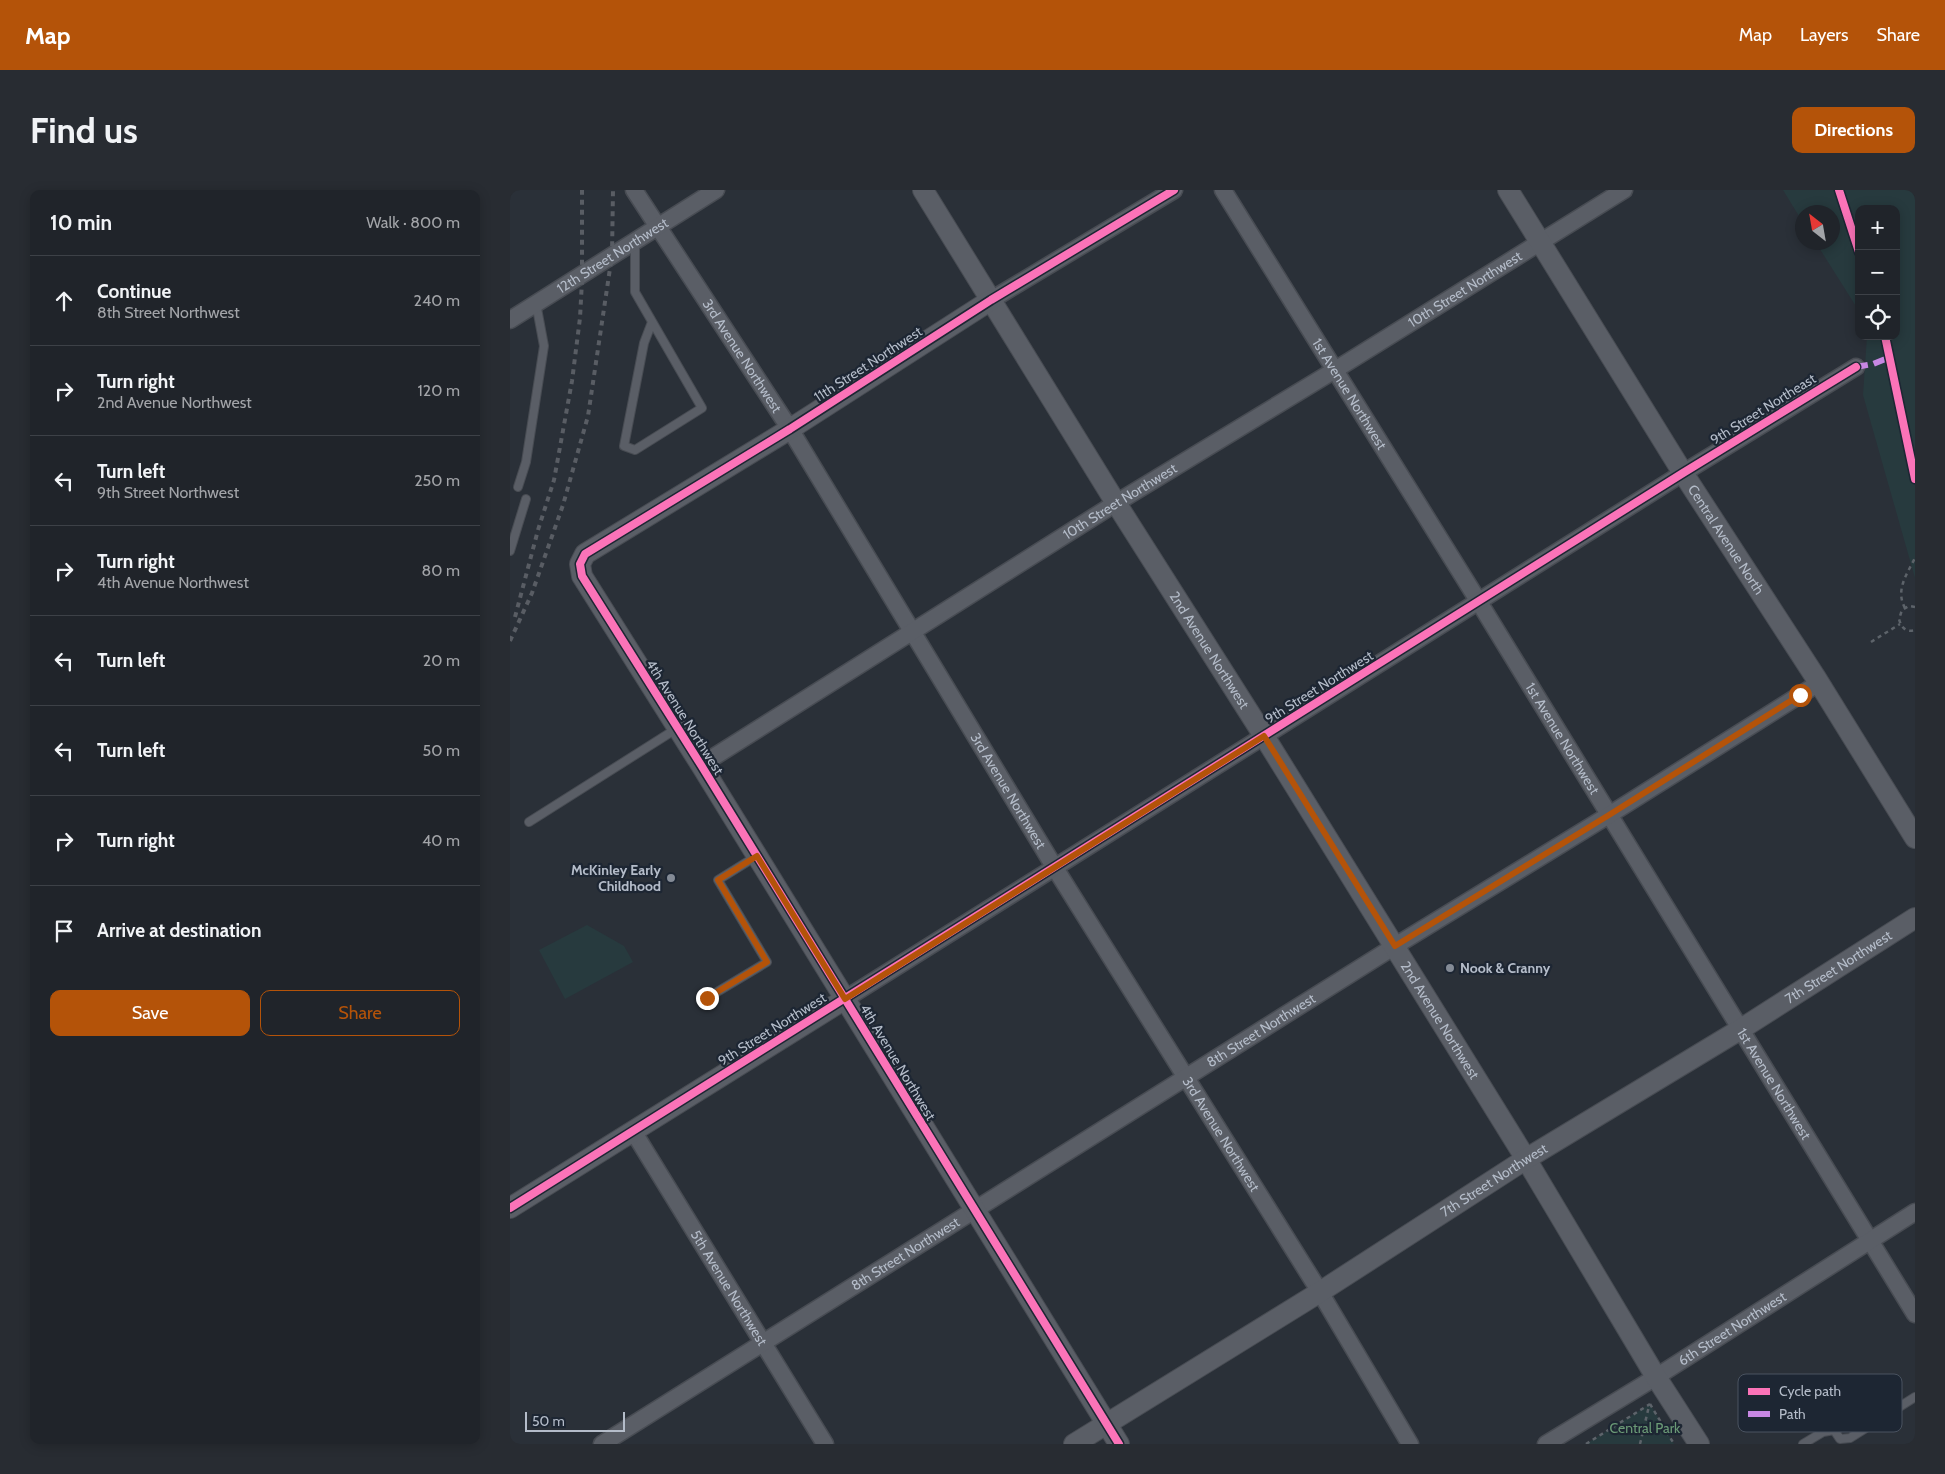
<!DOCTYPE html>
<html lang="en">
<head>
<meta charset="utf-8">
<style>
	:root { --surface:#20242a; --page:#282c32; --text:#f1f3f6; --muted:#a2a4a8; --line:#3d4147; --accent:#b45309 }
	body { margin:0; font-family:Cabin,sans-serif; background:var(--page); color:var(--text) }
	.controls { position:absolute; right:15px; top:15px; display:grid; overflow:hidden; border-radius:10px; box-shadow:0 2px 12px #0003 }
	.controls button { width:45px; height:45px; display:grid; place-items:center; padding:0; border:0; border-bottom:1px solid var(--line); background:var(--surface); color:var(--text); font:25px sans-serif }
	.compass { position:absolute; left:1285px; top:15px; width:45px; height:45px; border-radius:50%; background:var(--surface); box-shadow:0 2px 12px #0003; rotate:329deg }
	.scale { position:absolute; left:15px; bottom:12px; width:100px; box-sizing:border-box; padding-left:5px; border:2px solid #b4bcc9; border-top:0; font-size:14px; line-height:18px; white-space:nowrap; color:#b4bcc9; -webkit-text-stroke:4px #1d2633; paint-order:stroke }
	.stop { position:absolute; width:15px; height:15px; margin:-11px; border:4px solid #b45309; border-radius:50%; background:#fff }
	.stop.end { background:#b45309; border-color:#fff; box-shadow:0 1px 5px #0008 }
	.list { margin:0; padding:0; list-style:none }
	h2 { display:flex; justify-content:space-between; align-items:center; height:65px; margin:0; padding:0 20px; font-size:21px }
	h2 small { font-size:16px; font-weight:400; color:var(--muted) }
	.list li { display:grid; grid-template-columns:32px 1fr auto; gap:15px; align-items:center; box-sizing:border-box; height:90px; padding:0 20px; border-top:1px solid var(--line) }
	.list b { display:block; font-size:19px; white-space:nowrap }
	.list p { margin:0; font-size:16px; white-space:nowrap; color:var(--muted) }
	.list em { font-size:16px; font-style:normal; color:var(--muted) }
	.actions { display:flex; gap:10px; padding:15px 20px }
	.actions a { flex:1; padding:11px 0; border:1px solid var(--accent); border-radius:10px; text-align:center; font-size:18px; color:var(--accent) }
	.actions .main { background:var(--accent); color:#fff }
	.icon { flex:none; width:28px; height:28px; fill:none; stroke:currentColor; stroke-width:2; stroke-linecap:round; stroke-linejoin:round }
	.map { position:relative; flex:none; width:1405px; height:1254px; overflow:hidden; border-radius:10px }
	header { display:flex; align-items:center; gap:30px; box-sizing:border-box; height:70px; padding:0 25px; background:var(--accent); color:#fff }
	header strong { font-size:24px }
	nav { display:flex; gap:28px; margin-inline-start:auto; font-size:18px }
	.intro { display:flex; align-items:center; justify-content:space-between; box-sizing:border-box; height:120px; padding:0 30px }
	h1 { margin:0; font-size:35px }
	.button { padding:12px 22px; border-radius:10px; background:var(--accent); color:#fff; font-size:18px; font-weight:700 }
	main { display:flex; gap:30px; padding:0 30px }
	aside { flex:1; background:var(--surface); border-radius:10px; box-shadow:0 2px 12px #0003 }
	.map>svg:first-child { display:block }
	.green { fill:#273a3e }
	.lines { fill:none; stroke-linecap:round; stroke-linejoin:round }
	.service-casing { stroke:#484c53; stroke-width:10 }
	.minor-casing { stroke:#484c53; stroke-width:19 }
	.tertiary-casing { stroke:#484c53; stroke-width:22 }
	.path { stroke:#5d636a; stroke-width:2.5; stroke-dasharray:4 4; stroke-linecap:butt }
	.service { stroke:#5a5e66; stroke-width:8 }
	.minor { stroke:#5a5e66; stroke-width:16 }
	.tertiary { stroke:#5a5e66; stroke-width:20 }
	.rail { stroke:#595d64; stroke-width:4; stroke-dasharray:5 5; stroke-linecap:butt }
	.quiet { stroke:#c787e3; stroke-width:6; stroke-dasharray:12 6; stroke-linecap:butt }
	.cycleway-casing { stroke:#1d2633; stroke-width:11 }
	.cycleway { stroke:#fb73b8; stroke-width:8 }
	.route { stroke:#b45309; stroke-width:6 }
	.poi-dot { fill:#848b96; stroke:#1d2633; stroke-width:2 }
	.labels { text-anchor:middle; stroke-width:4.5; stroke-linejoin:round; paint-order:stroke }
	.street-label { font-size:14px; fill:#b4bcc9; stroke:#1d2633 }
	.poi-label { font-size:14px; font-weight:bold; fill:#b4bcc9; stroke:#1d2633; text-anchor:end }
	.park-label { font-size:14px; fill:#6b9a76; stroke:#1d2633 }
	.key { fill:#1d2633; stroke:#4a5360; stroke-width:1 }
	.key-label { font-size:14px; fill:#b4bcc9 }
</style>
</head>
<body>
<header>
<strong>Map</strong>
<nav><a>Map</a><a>Layers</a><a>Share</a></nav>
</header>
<div class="intro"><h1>Find us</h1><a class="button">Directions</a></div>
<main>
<aside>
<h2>10 min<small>Walk · 800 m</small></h2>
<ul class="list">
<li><svg class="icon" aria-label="ahead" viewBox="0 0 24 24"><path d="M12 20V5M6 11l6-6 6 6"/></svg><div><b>Continue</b><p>8th Street Northwest</p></div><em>240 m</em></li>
<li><svg class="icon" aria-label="right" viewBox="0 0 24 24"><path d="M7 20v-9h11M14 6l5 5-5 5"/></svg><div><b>Turn right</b><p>2nd Avenue Northwest</p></div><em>120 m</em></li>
<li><svg class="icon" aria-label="left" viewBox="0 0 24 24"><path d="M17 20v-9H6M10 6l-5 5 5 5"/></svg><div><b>Turn left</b><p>9th Street Northwest</p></div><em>250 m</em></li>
<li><svg class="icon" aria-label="right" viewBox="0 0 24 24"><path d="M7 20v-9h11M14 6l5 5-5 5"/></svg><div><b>Turn right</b><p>4th Avenue Northwest</p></div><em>80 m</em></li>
<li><svg class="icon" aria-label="left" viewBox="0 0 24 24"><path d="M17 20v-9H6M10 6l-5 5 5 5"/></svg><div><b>Turn left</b></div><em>20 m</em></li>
<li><svg class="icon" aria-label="left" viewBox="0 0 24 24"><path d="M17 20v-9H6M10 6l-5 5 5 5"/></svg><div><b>Turn left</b></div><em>50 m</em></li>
<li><svg class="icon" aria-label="right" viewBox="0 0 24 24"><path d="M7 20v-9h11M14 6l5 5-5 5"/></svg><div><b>Turn right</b></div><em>40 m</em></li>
<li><svg class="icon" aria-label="arrive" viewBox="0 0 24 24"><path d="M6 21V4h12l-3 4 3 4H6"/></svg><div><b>Arrive at destination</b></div></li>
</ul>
<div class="actions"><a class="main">Save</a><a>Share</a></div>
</aside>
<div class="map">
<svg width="1405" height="1254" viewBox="0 0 1405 1254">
	<rect width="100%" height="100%" fill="#2a3038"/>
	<g class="green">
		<path d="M1273,0H1405V388L1353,205L1357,146H1386V19H1349V121L1306,53L1322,52V22H1292V31Z"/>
		<path d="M77,735L114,756L123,772L55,809L29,760Z"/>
		<path d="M1140,1214L1164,1254H1076Z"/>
	</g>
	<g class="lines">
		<defs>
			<g id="service">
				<path d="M125,52V102L192,218L125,260L114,256L134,153L142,132"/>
				<path d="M8,297L16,272L34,156L26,113"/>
				<path d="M0,361L16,309"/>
				<path d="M19,632L166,539"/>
				<path d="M197,808L257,772L208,690L245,667"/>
				<path d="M1293,1254L1313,1242L1324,1240L1330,1249L1340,1248L1405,1207"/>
			</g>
			<g id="minor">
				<path id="s1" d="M124,0L280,239L545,678L810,1102L900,1254"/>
				<path id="s2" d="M713,0L969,412L1405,1124"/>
				<path d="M481,110L664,0"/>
				<path id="s3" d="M0,130L206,0"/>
				<path id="s4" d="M191,575L606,313L825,180L1114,0"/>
				<path d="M335,809L1173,283L1346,177"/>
				<path id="s5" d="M123,941L315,1254"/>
				<path id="s6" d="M92,1254L885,756L1099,625L1309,493"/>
				<path id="s7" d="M1036,1254L1146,1187L1405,1022"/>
			</g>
			<g id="tertiary">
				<path id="s8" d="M413,0L606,313L754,546L1016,969L1146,1187L1189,1254"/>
				<path id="s9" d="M998,0L1173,283L1306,488L1405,648"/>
				<path d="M481,110L280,239L75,364L70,374L72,386L191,575L609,1254"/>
				<path d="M0,1018L335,809"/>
				<path id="s10" d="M564,1254L810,1102L1016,969L1231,839L1405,728"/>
			</g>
		</defs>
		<use href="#service" class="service-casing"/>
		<use href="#minor" class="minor-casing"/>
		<use href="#tertiary" class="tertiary-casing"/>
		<g class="path">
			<path d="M1405,417L1399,416L1392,420L1389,429C1391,437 1396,443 1405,440"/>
			<path d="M1395,418C1385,400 1397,384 1405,368"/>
			<path d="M1361,452L1390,434"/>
			<path d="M1140,1214L1164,1254"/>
			<path d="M1076,1254L1140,1214"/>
			<path d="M1130,1254L1139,1216"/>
		</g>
		<use href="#service" class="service"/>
		<use href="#minor" class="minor"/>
		<use href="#tertiary" class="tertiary"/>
		<g class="rail">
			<path d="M5,427L28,340L44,290L62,191L70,128L72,91V0"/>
			<path d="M0,451L22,403L53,315L78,226L102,65L103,0"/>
		</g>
		<path class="quiet" d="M1346,177L1363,174L1380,167"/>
		<defs>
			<g id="cycleway">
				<path d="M1329,0L1349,62"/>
				<path d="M1375,146L1405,289"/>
				<path d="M0,1018L1173,283L1346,177"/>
				<path d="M609,1254L191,575L72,386L70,374L75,364L280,239L481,110L664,0"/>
			</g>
		</defs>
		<use href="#cycleway" class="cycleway-casing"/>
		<use href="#cycleway" class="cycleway"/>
	</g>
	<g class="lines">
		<path class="route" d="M197,808L257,772L208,690L247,666L335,809L754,546L885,756L1099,625L1290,505"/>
	</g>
	<g class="poi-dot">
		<circle cx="161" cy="688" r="5"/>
		<circle cx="940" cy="778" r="5"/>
	</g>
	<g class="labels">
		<g class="street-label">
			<text dy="5" stroke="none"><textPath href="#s3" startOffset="121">12th Street Northwest</textPath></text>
			<text dy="5" stroke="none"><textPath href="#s4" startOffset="900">10th Street Northwest</textPath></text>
			<text dy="5" stroke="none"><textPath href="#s1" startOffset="198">3rd Avenue Northwest</textPath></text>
			<text transform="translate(358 174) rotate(-33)" y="5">11th Street Northwest</text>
			<text dy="5" stroke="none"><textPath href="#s2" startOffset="240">1st Avenue Northwest</textPath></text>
			<text transform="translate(1253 219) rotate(-32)" y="5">9th Street Northeast</text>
			<text dy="5" stroke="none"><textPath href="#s4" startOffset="495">10th Street Northwest</textPath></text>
			<text dy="5" stroke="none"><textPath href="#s9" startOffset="412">Central Avenue North</textPath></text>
			<text dy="5" stroke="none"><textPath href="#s8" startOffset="542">2nd Avenue Northwest</textPath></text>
			<text transform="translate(809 497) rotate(-32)" y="5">9th Street Northwest</text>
			<text transform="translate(175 527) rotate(58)" y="5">4th Avenue Northwest</text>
			<text dy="5" stroke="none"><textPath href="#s2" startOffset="645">1st Avenue Northwest</textPath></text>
			<text dy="5" stroke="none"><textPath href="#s1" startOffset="708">3rd Avenue Northwest</textPath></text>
			<text dy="5" stroke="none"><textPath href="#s10" startOffset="901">7th Street Northwest</textPath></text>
			<text dy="5" stroke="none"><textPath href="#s8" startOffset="978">2nd Avenue Northwest</textPath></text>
			<text transform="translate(262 839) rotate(-32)" y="5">9th Street Northwest</text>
			<text dy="5" stroke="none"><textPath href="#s6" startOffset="778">8th Street Northwest</textPath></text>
			<text transform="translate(388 872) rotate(59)" y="5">4th Avenue Northwest</text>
			<text dy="5" stroke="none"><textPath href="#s2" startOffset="1050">1st Avenue Northwest</textPath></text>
			<text dy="5" stroke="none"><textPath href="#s1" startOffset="1112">3rd Avenue Northwest</textPath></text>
			<text dy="5" stroke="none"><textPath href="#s10" startOffset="496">7th Street Northwest</textPath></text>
			<text dy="5" stroke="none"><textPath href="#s6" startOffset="358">8th Street Northwest</textPath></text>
			<text dy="5" stroke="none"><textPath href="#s5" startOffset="184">5th Avenue Northwest</textPath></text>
			<text dy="5" stroke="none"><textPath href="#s7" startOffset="219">6th Street Northwest</textPath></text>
		</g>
		<g class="poi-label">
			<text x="151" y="685">McKinley Early<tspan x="151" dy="16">Childhood</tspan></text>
			<text x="950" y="783" text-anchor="start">Nook &amp; Cranny</text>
		</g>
		<g class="park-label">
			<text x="1135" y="1243">Central Park</text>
		</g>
	</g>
	<rect x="1228" y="1184" width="164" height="58" rx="8" class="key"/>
	<rect x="1238" y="1198" width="22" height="7" fill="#fb73b8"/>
	<rect x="1238" y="1221" width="22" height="6" fill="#c787e3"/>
	<g class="key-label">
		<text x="1269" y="1206">Cycle path</text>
		<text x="1269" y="1229">Path</text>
	</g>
</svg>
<div class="controls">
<button>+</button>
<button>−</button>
<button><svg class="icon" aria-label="locate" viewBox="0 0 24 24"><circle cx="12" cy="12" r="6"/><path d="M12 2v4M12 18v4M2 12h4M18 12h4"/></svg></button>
</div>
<svg class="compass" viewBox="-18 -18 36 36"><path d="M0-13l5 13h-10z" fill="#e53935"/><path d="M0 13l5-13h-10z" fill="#a2a4a8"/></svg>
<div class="scale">50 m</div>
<div class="stop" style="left:1290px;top:505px"></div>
<div class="stop end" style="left:197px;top:808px"></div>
</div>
</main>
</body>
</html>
